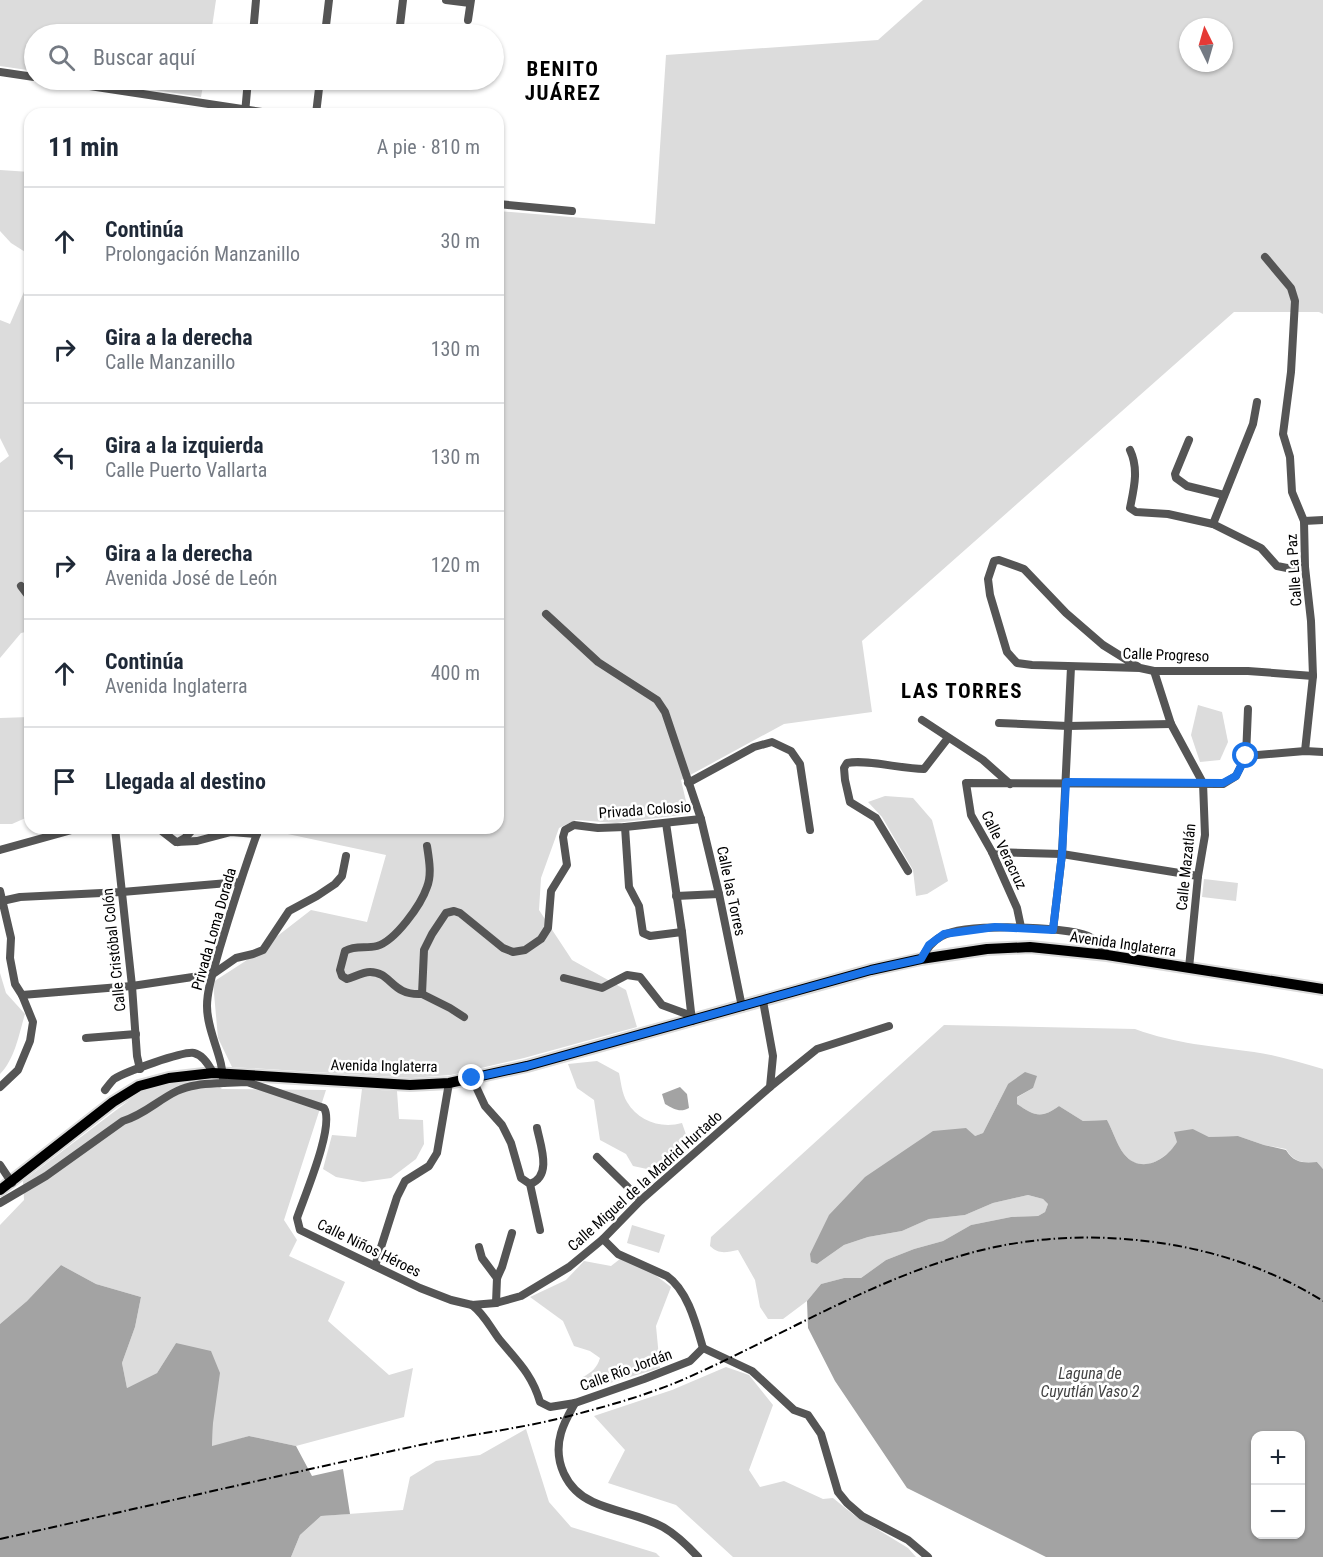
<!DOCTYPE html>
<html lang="es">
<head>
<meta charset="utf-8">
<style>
	:root { --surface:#fff; --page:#f6f6f7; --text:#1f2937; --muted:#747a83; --line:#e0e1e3 }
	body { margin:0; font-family:"Roboto Condensed",sans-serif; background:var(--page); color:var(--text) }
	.controls { position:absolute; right:18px; bottom:18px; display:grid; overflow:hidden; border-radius:12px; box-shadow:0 2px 4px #0004 }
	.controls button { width:54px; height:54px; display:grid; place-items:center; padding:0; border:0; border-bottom:2px solid var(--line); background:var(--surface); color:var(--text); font:30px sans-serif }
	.compass { position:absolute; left:1179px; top:18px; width:54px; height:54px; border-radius:50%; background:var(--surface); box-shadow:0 2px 4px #0004; rotate:355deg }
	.stop { position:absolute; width:18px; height:18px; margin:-14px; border:4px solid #1a73e8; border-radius:50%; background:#fff }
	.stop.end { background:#1a73e8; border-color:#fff; box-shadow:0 2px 6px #0008 }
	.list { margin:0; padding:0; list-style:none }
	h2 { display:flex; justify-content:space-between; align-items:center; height:78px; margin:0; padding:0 24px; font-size:26px }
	h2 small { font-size:20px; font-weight:400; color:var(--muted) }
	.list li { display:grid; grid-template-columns:39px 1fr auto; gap:18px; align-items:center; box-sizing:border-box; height:108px; padding:0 24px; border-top:2px solid var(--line) }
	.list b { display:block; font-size:22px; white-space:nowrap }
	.list p { margin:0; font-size:20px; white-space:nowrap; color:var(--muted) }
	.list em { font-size:20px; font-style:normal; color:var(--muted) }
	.icon { flex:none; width:33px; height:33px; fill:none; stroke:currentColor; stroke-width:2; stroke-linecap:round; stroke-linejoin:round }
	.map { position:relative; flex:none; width:1323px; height:1557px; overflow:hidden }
	.search { position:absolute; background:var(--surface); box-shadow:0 2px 4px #0004; left:24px; top:24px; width:480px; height:66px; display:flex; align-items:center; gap:15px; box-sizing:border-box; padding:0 21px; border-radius:33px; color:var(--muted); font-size:22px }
	.panel { position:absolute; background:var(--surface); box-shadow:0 2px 4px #0004; left:24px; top:108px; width:480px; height:726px; border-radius:18px }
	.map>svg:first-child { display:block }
	.green { fill:#dcdcdc; fill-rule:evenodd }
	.water { fill:#a3a3a3; fill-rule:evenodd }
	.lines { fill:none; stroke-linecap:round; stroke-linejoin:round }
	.major-casing { stroke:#dbdbdb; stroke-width:14 }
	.minor { stroke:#555; stroke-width:8 }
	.major { stroke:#000; stroke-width:10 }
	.rail { stroke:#000; stroke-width:2; stroke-dasharray:9 3 1.5 3; stroke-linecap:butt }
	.route { stroke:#1a73e8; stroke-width:8 }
	.labels { text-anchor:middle; stroke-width:5; stroke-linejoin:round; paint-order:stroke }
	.street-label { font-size:15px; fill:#000; stroke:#fff }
	.water-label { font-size:16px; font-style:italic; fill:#444; stroke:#fff }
	.district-label { font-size:21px; font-weight:bold; letter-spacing:1.5px; fill:#000; stroke:#fff }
</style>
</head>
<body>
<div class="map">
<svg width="1323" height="1557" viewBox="0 0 1323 1557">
	<rect width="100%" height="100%" fill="#fff"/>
	<g class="green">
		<path d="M0,0H216L211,34H34V71L0,66Z"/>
		<path d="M923,0H1323V314L1319,312H1234L862,641L872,712L784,724L681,780L689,814L616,823L576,820L559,828L541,878L539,910L572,960L626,990L637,1027L524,1058L451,1075L411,1078L232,1067L218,1038L213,982L244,962L311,910L367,922L386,855L269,830L270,828H498V211L655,224L666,55L878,40ZM1188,27H1224V63H1188Z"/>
		<path d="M89,80H204L201,97Z"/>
		<path d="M0,170L30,172V255L11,243L0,231Z"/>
		<path d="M30,278V631L21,633L0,658V463L9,456L0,438V320L10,324Z"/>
		<path d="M1198,705L1222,712L1228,742L1220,760L1200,762L1191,735Z"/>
		<path d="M30,717V816L12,824H0V718Z"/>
		<path d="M885,796L913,798L932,820L948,881L927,894L916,896L913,870L882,817L868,802Z"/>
		<path d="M1204,879L1238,883L1236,901L1202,897Z"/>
		<path d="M0,973L6,993L25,1014C19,1034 15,1059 0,1074Z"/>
		<path d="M944,1025L1135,1029C1176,1044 1212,1046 1254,1052C1277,1055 1301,1063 1323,1069V1169L1317,1162C1303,1163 1294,1163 1286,1149L1264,1145L1238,1136L1209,1137L1193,1129C1175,1144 1149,1184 1124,1154C1117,1145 1113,1131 1107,1120L1083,1121L1059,1106C1041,1119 1035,1116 1017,1104L1016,1098L1033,1088L1008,1084L983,1133L975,1136L817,1264L844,1245L868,1237L902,1231L929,1219L965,1215L993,1203L1028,1195L1043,1199L1048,1204L1045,1212L1038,1216L1011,1217L971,1225L943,1241L914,1249L886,1260L861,1278H844L821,1284L807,1301L783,1319H768L760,1307L755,1280L738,1250C727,1252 719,1255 710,1246L711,1237Z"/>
		<path d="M597,1061L619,1073C621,1082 622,1094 627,1102C638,1121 661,1129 682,1123L690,1146L661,1172L633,1166L626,1154L600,1140L594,1100L577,1088L568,1064Z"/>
		<path d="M208,1078L222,1089L326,1090L284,1220L297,1240L289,1256L345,1282L328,1321L389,1375L413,1368L404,1417L296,1446L249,1436L212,1447L213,1423L176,1343L157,1373L127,1388L122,1363L135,1327L141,1297L96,1284L61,1265L27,1301L0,1324V1225L24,1200L23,1181L140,1092L172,1083Z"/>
		<path d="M362,1089L397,1091L399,1119L423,1120L424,1144L416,1159L391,1178L363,1182L336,1177L323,1169L332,1135L356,1137Z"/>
		<path d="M632,1225L665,1235L659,1253L627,1243Z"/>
		<path d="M620,1259L650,1271L671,1287L656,1326L660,1368L586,1390L583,1377C592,1372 597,1368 600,1358L590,1351L574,1346L563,1321L530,1297L566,1280L584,1261L611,1266Z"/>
		<path d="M726,1367L749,1375L773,1405L749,1470L760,1487L784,1481L823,1499L833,1498L854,1515L908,1548L916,1557H733L676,1505L608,1483L625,1450L594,1416L672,1390Z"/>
		<path d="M526,1429L549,1502L571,1527L656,1553L660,1557H291L300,1535L321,1516L403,1510L410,1477L436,1461L480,1455Z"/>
	</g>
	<g class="water">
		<path d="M1025,1072L1037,1076L1033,1088L1017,1097V1104C1035,1116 1041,1119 1059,1106L1083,1121L1107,1120C1113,1131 1117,1145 1124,1154C1141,1175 1166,1160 1177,1142L1174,1132L1193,1129L1209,1137L1238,1136L1264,1145L1286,1150C1294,1163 1303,1163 1317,1162L1323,1169V1557H1046L907,1488L835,1381L808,1328L807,1301L821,1284L844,1278H861L886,1260L914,1249L943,1241L971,1225L1011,1217L1038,1216L1045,1212L1048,1204L1043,1199L1028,1195L993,1203L965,1215L929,1219L902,1231L868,1237L844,1245L817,1264L811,1262L810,1254L829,1215L865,1177L933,1131L966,1128L975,1136L983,1133L1008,1084ZM1256,1436H1300V1534H1256Z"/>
		<path d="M680,1087L687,1094L689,1108C680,1113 674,1109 665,1104L662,1094Z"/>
		<path d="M61,1265L96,1284L141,1297L135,1327L122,1363L127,1388L157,1373L176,1343L211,1351L220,1373L213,1423L212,1446L249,1436L296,1446L312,1476L343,1469L350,1514L321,1516L300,1535L291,1557H0V1324L27,1301Z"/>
	</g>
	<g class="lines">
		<defs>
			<path id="major" d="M0,1190L113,1102L139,1086L169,1078L213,1073L410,1085L449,1083L527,1066L871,970L921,959L987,949L1030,947L1107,955L1323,989"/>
		</defs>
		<use href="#major" class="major-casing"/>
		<g class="minor">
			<path d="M446,0L470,3"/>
			<path d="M468,20L471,0"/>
			<path d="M253,34L256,0"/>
			<path d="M325,34L329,0"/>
			<path d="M399,34L403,0"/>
			<path d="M0,72L34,77"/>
			<path d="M50,80L275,114"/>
			<path d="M245,113L248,80"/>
			<path d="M316,114L320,80"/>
			<path d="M498,204L572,211"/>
			<path d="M1265,257L1291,288L1295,301L1291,372L1283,434L1290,457L1292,492L1304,521L1305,567L1311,621L1313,676L1305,751"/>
			<path d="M1189,440L1175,474L1176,478L1187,486L1224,495"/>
			<path d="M1130,450C1139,469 1134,488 1130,508L1136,512L1168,514L1213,524L1261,548L1277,566L1287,568L1305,567"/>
			<path d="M1304,521L1323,520"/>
			<path d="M1213,524L1253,424L1257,402"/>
			<path d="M21,586L30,598"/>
			<path d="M546,614L598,662L657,700L665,712L701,819L719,894L742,1007"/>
			<path d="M1140,668L1103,645L1066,613L1024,569L999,560L994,561L988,579L990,595L1007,652L1017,663L1032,665L1140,668L1154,671H1248L1313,676"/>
			<path d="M1154,671L1171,724L1203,783L1205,835L1198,876L1189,968"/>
			<path d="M29,687H30"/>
			<path d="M922,720L983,760L1010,784"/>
			<path d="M999,723L1068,726L1171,724"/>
			<path d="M1246,756L1248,709"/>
			<path d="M688,783L754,747L772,742L791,751L800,764L810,830"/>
			<path d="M666,823L682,932L692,1021"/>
			<path d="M625,827L629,887L639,906L643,933L650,936L682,932"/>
			<path d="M115,828L132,986L137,1056L140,1069"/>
			<path d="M158,828L176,842L197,841L231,832L257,834"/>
			<path d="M259,828C245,867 232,907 220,947C215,966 207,987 207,1006C207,1033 224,1057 223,1083L247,1082L324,1108C335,1126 304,1197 297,1218L300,1230L420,1288L451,1300L472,1305L496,1303L521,1296L569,1267L603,1239L641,1200L770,1087L773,1056L763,1001"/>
			<path d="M178,842L185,838L194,828"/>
			<path d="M427,846C429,859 432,875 427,887C421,905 395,941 377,946C366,949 356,945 345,951L340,970L342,976L347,979C354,977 363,972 370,972C392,972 391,996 422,994L424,950L432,934L446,913L454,911L460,913L503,948L513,952L525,950L541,939L548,928L551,891L567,865L563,837L565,830L574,825L598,828L625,827L701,819"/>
			<path d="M0,850L79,828"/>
			<path d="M992,852L1062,854L1198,876"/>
			<path d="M908,871L876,818L850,802L845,780L844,768L847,763C867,759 901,769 924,769L948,738"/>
			<path d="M0,891L11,938L10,958L15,984L22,995L33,1022L30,1041L18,1070L0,1087"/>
			<path d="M676,896L719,894"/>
			<path d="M2,901L20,897L122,892L240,882"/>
			<path d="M1021,927L1017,908L992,852L971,815L966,783L1223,784L1236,776L1246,756L1305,751L1323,752"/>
			<path d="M1053,930L1062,854L1071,667"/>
			<path d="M921,959C927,949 932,941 942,936C964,923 1065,926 1088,936C1097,940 1103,947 1107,955"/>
			<path d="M564,978L602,988L627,975L640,977L662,1005L692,1016"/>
			<path d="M422,994L450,1008L464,1017"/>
			<path d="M22,995L132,986L213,974L236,958L253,954L263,950L289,911L317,896L335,884L342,876L346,856"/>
			<path d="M86,1038L136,1034"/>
			<path d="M472,1078L485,1106L502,1125L511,1143L521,1178L530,1184L540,1230"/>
			<path d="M770,1087L817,1049L889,1026"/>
			<path d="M105,1090C108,1086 111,1082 114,1079C125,1072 183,1051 194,1053C203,1055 209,1065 213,1073"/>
			<path d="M597,1157L641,1200"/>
			<path d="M0,1165L12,1183"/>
			<path d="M530,1184C553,1176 540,1144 537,1128"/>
			<path d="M0,1203L46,1176L123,1121C144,1115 158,1100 177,1091C191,1084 208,1084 223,1083"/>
			<path d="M603,1239L618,1254L667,1276C688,1291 696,1324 703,1348"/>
			<path d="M479,1247L482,1258L497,1278"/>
			<path d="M375,1266L397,1197L405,1181L429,1166L437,1153L449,1083"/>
			<path d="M496,1303L497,1278L502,1267L512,1233"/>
			<path d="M472,1305C484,1314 490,1327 499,1339C517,1361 532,1374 540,1402L550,1407L575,1403L644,1379L690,1361L703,1348"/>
			<path d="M703,1348L752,1371L794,1410L808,1415L821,1434L838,1492L847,1503L862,1516L908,1540L928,1557"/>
			<path d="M575,1403C570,1412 564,1422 561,1433C553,1461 566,1490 593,1502C615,1512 641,1515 663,1527C677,1535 687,1545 698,1557"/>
		</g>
		<use href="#major" class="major"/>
		<path class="rail" d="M0,1539C140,1508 280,1475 420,1445C472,1434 526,1428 577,1414C615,1404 653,1393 689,1377C788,1333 888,1270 995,1247C1048,1236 1101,1235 1154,1242C1213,1250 1272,1269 1323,1301"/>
	</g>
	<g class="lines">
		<path class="route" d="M472,1078L527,1066L871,970L921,959L929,945L944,934L995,927L1053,930L1062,854L1066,782L1223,783L1236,776L1246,756"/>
	</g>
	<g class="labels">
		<g class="street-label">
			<text transform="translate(1294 570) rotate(-94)" y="5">Calle La Paz</text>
			<text transform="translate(1166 655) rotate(2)" y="5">Calle Progreso</text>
			<text transform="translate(645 810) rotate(-4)" y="5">Privada Colosio</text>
			<text transform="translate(1004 850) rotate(64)" y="5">Calle Veracruz</text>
			<text transform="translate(1186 867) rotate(-84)" y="5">Calle Mazatlán</text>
			<text transform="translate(731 891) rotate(78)" y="5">Calle las Torres</text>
			<text transform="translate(214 929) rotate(-74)" y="5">Privada Loma Dorada</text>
			<text transform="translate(1123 944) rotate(8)" y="5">Avenida Inglaterra</text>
			<text transform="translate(114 950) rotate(-96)" y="5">Calle Cristóbal Colón</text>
			<text transform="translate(384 1066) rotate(1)" y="5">Avenida Inglaterra</text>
			<text transform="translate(645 1181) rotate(-42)" y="5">Calle Miguel de la Madrid Hurtado</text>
			<text transform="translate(369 1248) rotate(26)" y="5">Calle Niños Héroes</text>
			<text transform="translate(626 1370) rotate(-20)" y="5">Calle Río Jordán</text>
		</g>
		<g class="water-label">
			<text x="1090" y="1379">Laguna de<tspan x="1090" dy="18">Cuyutlán Vaso 2</tspan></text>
		</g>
		<g class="district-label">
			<text x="563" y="76">BENITO<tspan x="563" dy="24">JUÁREZ</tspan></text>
			<text x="962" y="698">LAS TORRES</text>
		</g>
	</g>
</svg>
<div class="controls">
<button>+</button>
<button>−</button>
</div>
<svg class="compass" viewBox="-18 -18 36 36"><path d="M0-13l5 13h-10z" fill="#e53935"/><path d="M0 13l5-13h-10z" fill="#747a83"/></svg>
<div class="stop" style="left:1246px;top:756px"></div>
<div class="stop end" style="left:472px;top:1078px"></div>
<div class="search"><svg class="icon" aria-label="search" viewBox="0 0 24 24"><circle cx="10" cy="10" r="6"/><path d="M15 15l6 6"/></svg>Buscar aquí</div>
<section class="panel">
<h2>11 min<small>A pie · 810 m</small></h2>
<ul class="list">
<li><svg class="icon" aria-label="ahead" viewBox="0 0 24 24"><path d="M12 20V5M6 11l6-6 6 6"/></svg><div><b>Continúa</b><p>Prolongación Manzanillo</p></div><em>30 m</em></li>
<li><svg class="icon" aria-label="right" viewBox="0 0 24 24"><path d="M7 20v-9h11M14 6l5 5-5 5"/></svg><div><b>Gira a la derecha</b><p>Calle Manzanillo</p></div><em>130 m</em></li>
<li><svg class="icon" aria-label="left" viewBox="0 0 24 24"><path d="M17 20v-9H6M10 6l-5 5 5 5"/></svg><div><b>Gira a la izquierda</b><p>Calle Puerto Vallarta</p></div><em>130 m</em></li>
<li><svg class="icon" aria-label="right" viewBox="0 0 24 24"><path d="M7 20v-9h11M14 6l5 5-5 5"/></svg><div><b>Gira a la derecha</b><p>Avenida José de León</p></div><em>120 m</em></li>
<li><svg class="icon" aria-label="ahead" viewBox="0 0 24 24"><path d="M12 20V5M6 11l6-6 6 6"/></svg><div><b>Continúa</b><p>Avenida Inglaterra</p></div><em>400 m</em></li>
<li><svg class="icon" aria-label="arrive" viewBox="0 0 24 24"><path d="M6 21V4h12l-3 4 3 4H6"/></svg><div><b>Llegada al destino</b></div></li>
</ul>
</section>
</div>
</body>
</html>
